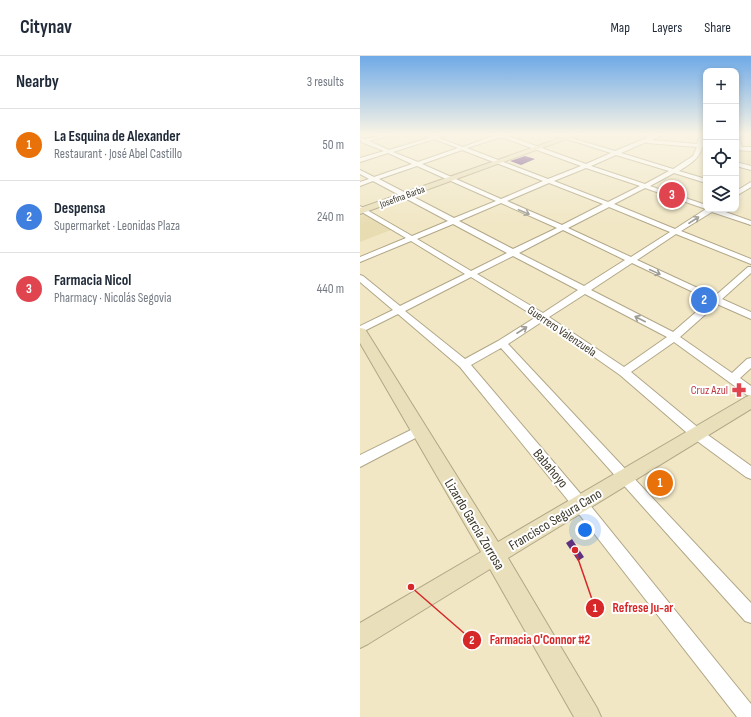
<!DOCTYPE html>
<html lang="en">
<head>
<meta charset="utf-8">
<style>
	:root { --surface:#fff; --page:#f6f6f7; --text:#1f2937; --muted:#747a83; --line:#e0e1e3; --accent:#1a73e8 }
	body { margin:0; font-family:"Sofia Sans Condensed",sans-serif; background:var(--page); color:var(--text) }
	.controls { position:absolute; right:12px; top:12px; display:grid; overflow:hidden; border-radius:8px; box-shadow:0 2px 6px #0003 }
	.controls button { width:36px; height:36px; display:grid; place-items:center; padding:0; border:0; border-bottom:1px solid var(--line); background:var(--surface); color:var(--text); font:20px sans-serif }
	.you { position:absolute; left:225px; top:474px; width:14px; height:14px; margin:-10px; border:3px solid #fff; border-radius:50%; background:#1a73e8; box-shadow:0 0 0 6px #1a73e833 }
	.badge { display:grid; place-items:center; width:26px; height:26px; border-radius:50%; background:var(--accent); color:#fff; font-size:13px; font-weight:700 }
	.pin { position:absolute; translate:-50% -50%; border:2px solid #fff; box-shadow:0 1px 4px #0006 }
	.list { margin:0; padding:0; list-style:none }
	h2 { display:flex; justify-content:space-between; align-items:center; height:52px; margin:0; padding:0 16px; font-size:17px }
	h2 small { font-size:13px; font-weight:400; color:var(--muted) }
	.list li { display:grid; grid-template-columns:26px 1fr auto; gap:12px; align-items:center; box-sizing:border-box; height:72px; padding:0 16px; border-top:1px solid var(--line) }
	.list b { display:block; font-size:15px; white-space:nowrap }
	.list p { margin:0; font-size:13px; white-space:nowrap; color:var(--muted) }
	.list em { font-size:13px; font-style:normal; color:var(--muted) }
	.icon { flex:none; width:22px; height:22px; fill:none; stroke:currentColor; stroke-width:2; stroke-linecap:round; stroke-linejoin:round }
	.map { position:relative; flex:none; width:391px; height:661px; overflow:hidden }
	header { display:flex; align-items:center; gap:24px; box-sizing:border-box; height:56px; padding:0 20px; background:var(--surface); border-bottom:1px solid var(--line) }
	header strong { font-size:19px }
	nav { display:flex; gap:22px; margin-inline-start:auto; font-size:14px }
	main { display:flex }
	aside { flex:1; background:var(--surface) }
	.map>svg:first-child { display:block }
	.built { fill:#e8dcb3 }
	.building { fill:#5f327f }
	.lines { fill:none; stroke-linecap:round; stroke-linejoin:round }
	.street-casing { stroke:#b1a787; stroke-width:2 }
	.secondary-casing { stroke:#b1a787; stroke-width:2 }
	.street { fill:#fff; fill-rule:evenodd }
	.secondary { fill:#e9dfba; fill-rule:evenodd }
	.oneway { stroke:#9e9c95 }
	.labels { text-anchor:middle; stroke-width:4; stroke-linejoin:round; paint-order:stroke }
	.far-street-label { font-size:10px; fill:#3d392b; stroke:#fff }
	.street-label { font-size:12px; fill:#3d392b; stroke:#fff }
	.health-label { font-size:12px; fill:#be3a42; stroke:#fff; text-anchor:end }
	.near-street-label { font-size:14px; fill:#3d392b; stroke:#fff }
	.leader { fill:none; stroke:#d62828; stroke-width:1.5 }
	.callout-dot { fill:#d62828; stroke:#fff; stroke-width:1.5 }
	.mark-label { font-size:12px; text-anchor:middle; font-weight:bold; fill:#fff }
	.callout-label { font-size:13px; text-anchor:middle; font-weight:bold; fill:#d62828; stroke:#fff; stroke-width:4; stroke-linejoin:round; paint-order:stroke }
</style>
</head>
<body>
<header>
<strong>Citynav</strong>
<nav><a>Map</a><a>Layers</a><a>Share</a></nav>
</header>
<main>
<aside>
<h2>Nearby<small>3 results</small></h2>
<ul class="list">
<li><span class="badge" style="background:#e8710a">1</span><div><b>La Esquina de Alexander</b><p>Restaurant · José Abel Castillo</p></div><em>50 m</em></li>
<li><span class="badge" style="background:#3f7fe0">2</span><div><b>Despensa</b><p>Supermarket · Leonidas Plaza</p></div><em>240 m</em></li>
<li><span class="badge" style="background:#e0444e">3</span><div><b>Farmacia Nicol</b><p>Pharmacy · Nicolás Segovia</p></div><em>440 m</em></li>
</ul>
</aside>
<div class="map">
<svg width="391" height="661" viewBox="0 0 391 661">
	<rect width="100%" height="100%" fill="#f1e7c5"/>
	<g class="built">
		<path d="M376,93L391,95V109L376,105Z"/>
		<path d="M4,158L31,174L0,186V160Z"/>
	</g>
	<g class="building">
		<path d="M165,100L175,103L161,109L150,105Z"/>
		<path d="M212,483L224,501L218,505L206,487Z"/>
	</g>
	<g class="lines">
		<defs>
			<g id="street">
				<path d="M32,77H39L9,85L29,94L69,82L60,77H66L75,80L92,77L79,82L103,91L136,79L133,77L146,78V79L226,108L251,97L188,77H194L255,95L289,81L275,77L294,79L301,77H306L292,84L337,88L341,77H345L343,88H346V92L342,91C340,103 328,109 319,115L346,123V127L314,117L290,130L346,149V153L285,132L254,148L315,173L346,153H357L391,165V169L352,156L321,175L391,203V208L316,178L277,204L355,240L388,211H391V217L362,243L391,256V263L357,248L320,281L372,317L387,303L391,302V312L380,322L391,330V340L387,339L314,286L271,316L341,374L391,410V423L386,421L333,382L260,319L183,265L148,288L391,547V567L385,565L141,292L111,309L225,443L391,648V661H377L215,453L100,311L38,258L0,277V270L33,254L0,226V219L3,220L40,250L105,218L51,185L0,206V201L46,182L0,155V150L52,180L88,165L13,125L0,130V126L9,123L0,118V114L14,121L52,108L28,97L0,106V102L24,95L1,86L0,81L5,83ZM141,81L221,110L188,123L107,92ZM74,83L98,92L58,106L33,96ZM286,86L287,87L337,91L333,100L313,113L261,97ZM102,94L183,125L141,143L62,108ZM256,99L309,115L285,128L231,110ZM57,110L136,145L94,162L19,123ZM226,112L280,130L248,146L194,125ZM189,127L243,148L202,169L147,145ZM141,147L197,172L153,193L99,165ZM249,151L310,176L271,201L208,172ZM93,168L147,197L111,215L57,183ZM203,174L265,204L224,230L159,197ZM153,200L218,234L183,257L117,218ZM272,207L350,244L313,276L231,234ZM111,221L176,261L138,285L105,303L45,255ZM225,238L307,281L264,311L189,261Z"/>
				<path d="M377,77H381L380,82L382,91H391V95L376,94Z"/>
				<path d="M376,106L391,110V114L376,110Z"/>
				<path d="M391,126V131L376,140V135Z"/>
				<path d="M59,370L63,372L65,375L63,378L0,411V399Z"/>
			</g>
			<g id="secondary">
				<path d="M215,77H223L0,158V152Z"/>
				<path d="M0,272L5,273L138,486L386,341L391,339V353L148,502L237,652L241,661H214L130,513L8,588L0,592V567L121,496L0,287Z"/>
			</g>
		</defs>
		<use href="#street" class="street-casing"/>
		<use href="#secondary" class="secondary-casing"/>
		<use href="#street" class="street"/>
		<use href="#secondary" class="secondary"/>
	</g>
	<defs><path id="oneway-shaft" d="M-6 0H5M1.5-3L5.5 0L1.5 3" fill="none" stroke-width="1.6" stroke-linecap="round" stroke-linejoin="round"/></defs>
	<g class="oneway">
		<use href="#oneway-shaft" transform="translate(164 156) rotate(23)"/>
		<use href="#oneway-shaft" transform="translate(334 164) rotate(-33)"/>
		<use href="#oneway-shaft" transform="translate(295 216) rotate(25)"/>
		<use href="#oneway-shaft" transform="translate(280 263) rotate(-153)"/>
		<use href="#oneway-shaft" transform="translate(162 274) rotate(-33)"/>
	</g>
	<linearGradient id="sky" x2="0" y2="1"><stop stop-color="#6faae7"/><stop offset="0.46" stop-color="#f9f4e5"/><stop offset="1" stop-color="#f9f4e5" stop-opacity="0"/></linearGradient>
	<rect width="391" height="169" fill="url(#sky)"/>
	<defs>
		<symbol id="pharmacy-bare" viewBox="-9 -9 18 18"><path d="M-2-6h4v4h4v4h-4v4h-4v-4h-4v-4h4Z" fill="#e0444e" stroke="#fff" stroke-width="2.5" paint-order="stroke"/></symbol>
	</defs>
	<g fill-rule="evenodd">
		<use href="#pharmacy-bare" x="369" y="324" width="20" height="20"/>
	</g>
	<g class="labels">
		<g class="far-street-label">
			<text transform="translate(42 140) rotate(-20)" y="4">Josefina Barba</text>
		</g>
		<g class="street-label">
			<text transform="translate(202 275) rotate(34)" y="4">Guerrero Valenzuela</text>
		</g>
		<g class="health-label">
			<text x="368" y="338">Cruz Azul</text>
		</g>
		<g class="near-street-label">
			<text transform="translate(191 412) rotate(50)" y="5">Babahoyo</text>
			<text transform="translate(195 463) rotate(-31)" y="5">Francisco Segura Cano</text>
			<text transform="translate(115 468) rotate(59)" y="5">Lizardo García Zorrosa</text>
		</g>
	</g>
	<path class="leader" d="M215 494L235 552M51 531L112 584"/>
	<g class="callout-dot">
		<circle cx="215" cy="494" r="4"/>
		<circle cx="51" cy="531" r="4"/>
		<circle cx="235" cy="552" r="10"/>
		<circle cx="112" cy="584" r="10"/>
	</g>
	<g class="mark-label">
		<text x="235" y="556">1</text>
		<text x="112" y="588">2</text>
	</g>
	<g class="callout-label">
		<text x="283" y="556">Refrese Ju-ar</text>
		<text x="180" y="588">Farmacia O'Connor #2</text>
	</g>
</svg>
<div class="controls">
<button>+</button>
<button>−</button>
<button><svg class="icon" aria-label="locate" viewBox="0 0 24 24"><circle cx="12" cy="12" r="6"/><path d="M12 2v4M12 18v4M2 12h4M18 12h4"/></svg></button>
<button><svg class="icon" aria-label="layers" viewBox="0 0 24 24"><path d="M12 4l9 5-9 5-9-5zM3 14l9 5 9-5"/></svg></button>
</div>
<div class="you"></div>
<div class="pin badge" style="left:300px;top:427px;background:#e8710a">1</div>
<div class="pin badge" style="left:344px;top:244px;background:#3f7fe0">2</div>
<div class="pin badge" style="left:312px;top:139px;background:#e0444e">3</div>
</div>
</main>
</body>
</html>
